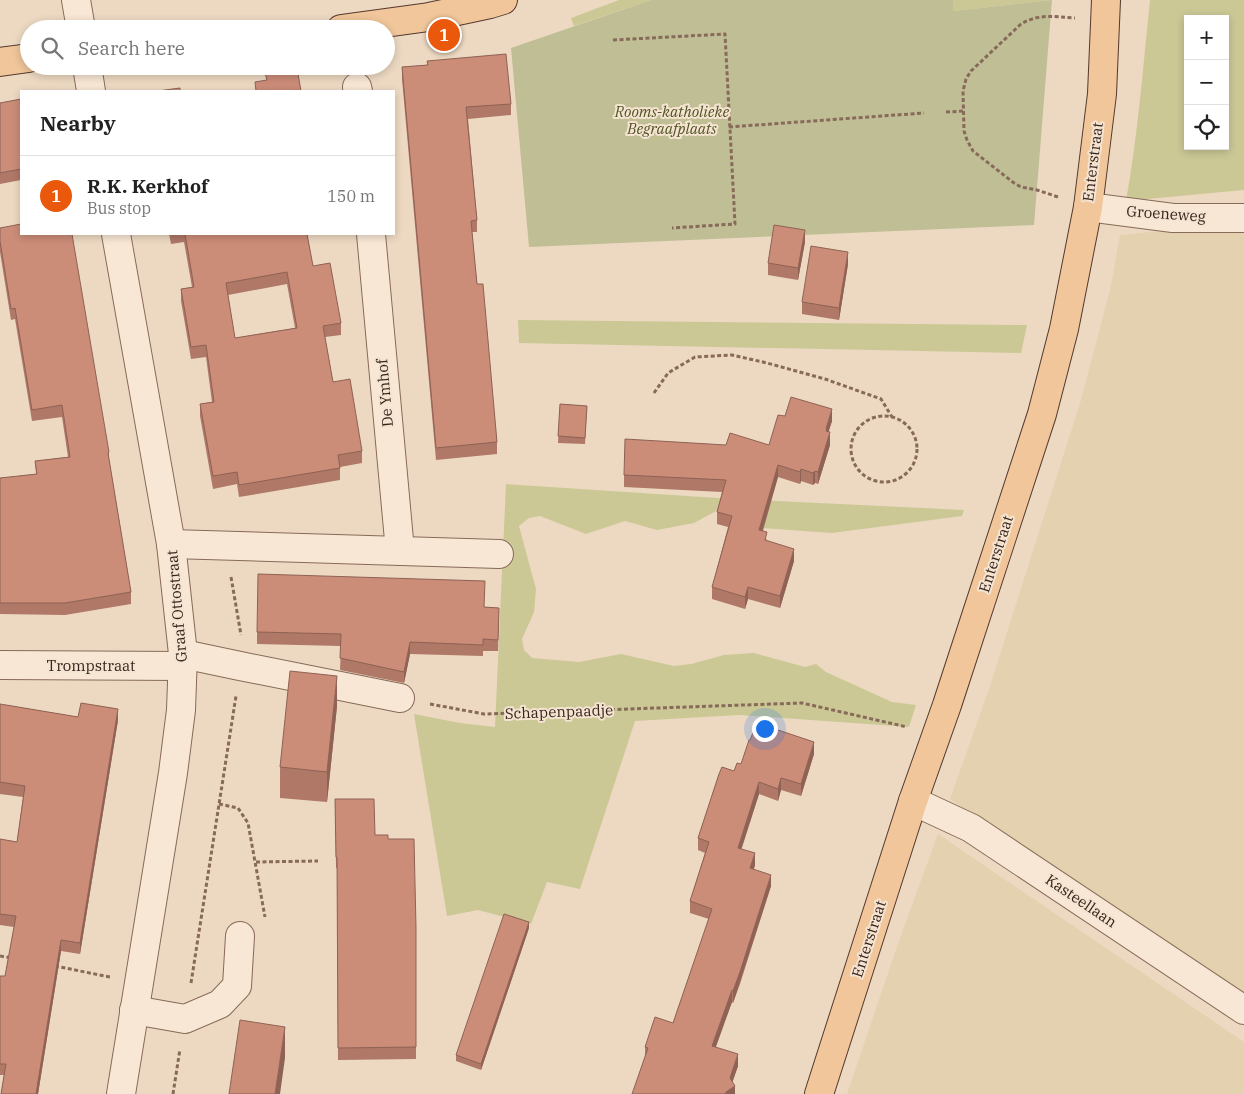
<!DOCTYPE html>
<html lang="en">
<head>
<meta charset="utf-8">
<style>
	:root { --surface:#fff; --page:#f6f6f6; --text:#222; --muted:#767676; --line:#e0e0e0; --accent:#ea580c }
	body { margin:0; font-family:"IBM Plex Serif",serif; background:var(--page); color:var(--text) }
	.controls { position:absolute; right:15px; top:15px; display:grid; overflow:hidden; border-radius:0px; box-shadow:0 2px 8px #0003 }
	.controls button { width:45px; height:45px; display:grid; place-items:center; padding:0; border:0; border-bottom:1px solid var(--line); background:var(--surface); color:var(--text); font:25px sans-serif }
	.you { position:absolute; left:764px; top:728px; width:18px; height:18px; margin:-12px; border:4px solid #fff; border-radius:50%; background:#1a73e8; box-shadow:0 0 0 8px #1a73e833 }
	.badge { display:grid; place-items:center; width:32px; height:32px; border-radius:50%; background:var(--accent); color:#fff; font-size:16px; font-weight:700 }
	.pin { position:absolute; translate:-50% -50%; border:2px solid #fff; box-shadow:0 1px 5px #0006 }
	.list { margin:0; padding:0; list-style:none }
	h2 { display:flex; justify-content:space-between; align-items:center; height:65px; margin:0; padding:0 20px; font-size:21px }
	h2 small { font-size:16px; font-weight:400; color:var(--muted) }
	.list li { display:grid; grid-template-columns:32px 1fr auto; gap:15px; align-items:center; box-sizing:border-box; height:80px; padding:0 20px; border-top:1px solid var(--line) }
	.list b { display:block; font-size:19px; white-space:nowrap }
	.list p { margin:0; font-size:16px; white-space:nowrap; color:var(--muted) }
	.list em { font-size:16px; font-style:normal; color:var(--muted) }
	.icon { flex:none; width:28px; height:28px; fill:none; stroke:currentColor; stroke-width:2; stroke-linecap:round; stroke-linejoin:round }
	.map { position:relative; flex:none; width:1244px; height:1094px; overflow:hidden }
	.search { position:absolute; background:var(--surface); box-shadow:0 2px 8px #0003; left:20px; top:20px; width:375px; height:55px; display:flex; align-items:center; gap:12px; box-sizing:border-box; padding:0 18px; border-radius:28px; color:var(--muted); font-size:19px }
	.panel { position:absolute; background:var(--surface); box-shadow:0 2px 8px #0003; left:20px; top:90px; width:375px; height:145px; border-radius:0px }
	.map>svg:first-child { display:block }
	.farmland { fill:#e3d1af }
	.green { fill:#cbc896; fill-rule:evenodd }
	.cemetery { fill:#c0be95 }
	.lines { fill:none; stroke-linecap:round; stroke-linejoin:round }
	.minor-casing { stroke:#876a59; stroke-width:30 }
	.major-casing { stroke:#54392e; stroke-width:30 }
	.path { stroke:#876a59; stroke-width:3; stroke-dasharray:4 2.5; stroke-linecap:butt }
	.minor { stroke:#f8e7d5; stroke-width:28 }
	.major { stroke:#f0c69a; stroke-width:28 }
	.wall { fill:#af7867; fill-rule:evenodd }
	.shaded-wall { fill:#8e6254 }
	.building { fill:#cb8c78; stroke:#8e6254; fill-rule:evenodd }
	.labels { text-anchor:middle; stroke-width:4; stroke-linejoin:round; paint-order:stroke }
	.park-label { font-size:15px; font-style:italic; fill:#4f5324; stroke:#f5e4d1 }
	.street-label { font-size:15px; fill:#37251d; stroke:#f5e4d1 }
</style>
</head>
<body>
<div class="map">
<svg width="1244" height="1094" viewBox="0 0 1244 1094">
	<rect width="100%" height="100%" fill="#edd9c2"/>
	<g class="farmland">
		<path d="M1244,223V1001L950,799L989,689L1081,400L1111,286L1120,235Z"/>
		<path d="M938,834L1244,1042V1094H847L900,938Z"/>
	</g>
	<g class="green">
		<path d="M619,0H651L574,26L571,18Z"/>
		<path d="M953,0H1052L954,11Z"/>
		<path d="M1150,0H1244V190L1126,201C1138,134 1143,67 1150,0ZM1188,19H1225V146H1188Z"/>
		<path d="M518,320L1027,325L1021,353L519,343Z"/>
		<path d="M506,484L718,498L964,510L962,516L832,533L761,528L720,509L694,523L657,530L625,521L586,534L540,516L529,518L519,526L536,589L534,612L522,639L524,650L532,658L579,662L621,654L674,666L691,664L724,655L754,653L805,667L816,664L826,672L892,702L916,705L909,727L739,715L635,721L580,889L547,882L531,924L478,910L447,916L414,714L460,723L495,727Z"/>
	</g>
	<path class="cemetery" d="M651,0H953L954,11L1052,0L1034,225L529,247L511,48Z"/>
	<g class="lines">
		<defs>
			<g id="minor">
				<path d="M76,0L81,29"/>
				<path d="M87,66L91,91"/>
				<path d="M357,87L358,91"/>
				<path d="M1088,207L1173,218H1244"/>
				<path d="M116,234L171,544L183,654L181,710L173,773L121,1094"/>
				<path d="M371,234L400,551"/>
				<path d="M171,544L499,554"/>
				<path d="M183,654L240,666L400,698"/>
				<path d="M0,665L183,666"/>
				<path d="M913,801L971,828L1244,1010"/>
				<path d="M134,1010L185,1019L220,1004L237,986L240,936"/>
			</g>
			<g id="major">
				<path d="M341,29L429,17L490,4L503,0"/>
				<path d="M0,62L29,58"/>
				<path d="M819,1094L913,801L947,705L1042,414L1064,329L1088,207L1102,94L1106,0"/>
			</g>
		</defs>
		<use href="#minor" class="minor-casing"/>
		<use href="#major" class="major-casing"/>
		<g class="path">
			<path d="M613,40L725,34L735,224L672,228"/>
			<path d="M946,112L964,111"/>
			<path d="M729,127L924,113"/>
			<path d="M1058,197L1037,190L1021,187L1014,183L973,151L967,140L964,131L963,91L966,79L971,71L1021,24C1040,13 1054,17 1075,18"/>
			<path d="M654,393L668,373L695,357L732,355L767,363L825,379L881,399L892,417"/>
			<circle cx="884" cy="449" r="33"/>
			<path d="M231,577L241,635"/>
			<path d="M430,704L484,714L802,703L907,727"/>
			<path d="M219,804L238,808L248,823L265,917"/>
			<path d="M256,862L318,861"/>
			<path d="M0,956L12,958"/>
			<path d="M55,966L110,977"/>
			<path d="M191,983L236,696"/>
			<path d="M173,1094L180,1049"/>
		</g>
		<use href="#minor" class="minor"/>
		<use href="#major" class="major"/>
	</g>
	<g class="wall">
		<path d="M427,61L511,104V115L468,119L477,220V232H472L477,284L497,442V454L436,460L402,79V67L427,65Z"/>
		<path d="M21,99V180L0,184V103Z"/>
		<path d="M0,228L109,452V459L131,592V604L65,615L0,614V478L36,474L35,461L68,457L62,417L32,421L15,319L11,320L0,252Z"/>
		<path d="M169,234H307L313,266L341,323V335L325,337L333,382L362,451V463L340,467V480L239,497L237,484L213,489L200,416V404L212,402L206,357L191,359L181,301V289L192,287L184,242L171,244ZM287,284L295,328L235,338L228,295Z"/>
		<path d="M805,242L798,280L768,275V263Z"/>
		<path d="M848,264L839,320L802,314V302Z"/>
		<path d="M560,404L587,406L585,444L558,443Z"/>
		<path d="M785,416L832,421L828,432L830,445L818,484L815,483L813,485L801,481L800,484L778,477L763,531L767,541L794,561L780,608L748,599L745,609L712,599V587L728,527L717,524V512L722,492L624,487V475L726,445H769Z"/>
		<path d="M484,607L499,608L498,651H483V656L410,654L404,683L340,670L341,646L257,644V632Z"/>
		<path d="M0,704L78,717L118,720L80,954L61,951L38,1094H1L4,1075H0V976H5L14,927L0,925V839L17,842L23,797L0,794Z"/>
		<path d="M337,706L327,802L280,798V767Z"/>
		<path d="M814,754L801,796L781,790L778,801L759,794L741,849L755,865L754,869L771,886L740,984L733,1003L732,1002L715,1047L738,1066L732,1083L735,1094L645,1057V1047L673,1023L709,919L690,913V901L705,853L698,850V838L719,774L734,771L741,764Z"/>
		<path d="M335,799L375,835L388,839L416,928V1059L338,1060L337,868H336Z"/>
		<path d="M529,928L481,1070L456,1061V1055Z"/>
	</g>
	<g class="shaded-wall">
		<path d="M805,230V242L798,280V268Z"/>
		<path d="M848,252V264L839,320V308Z"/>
		<path d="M832,409V421L827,437L826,429Z"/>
		<path d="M830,432V445L818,484V472Z"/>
		<path d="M778,465V477L759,542V530Z"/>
		<path d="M801,469V481L800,484V472Z"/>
		<path d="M815,471V483L813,485V473Z"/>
		<path d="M794,549V561L780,608V596Z"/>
		<path d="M748,587V599L745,609V597Z"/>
		<path d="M410,642V654L404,683V672Z"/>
		<path d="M337,676V706L327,802V772Z"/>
		<path d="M118,709V720L80,954V943Z"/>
		<path d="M814,742V754L801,796V784Z"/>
		<path d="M781,778V790L778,801V789Z"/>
		<path d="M759,782V794L738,860V848Z"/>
		<path d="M755,853V865L750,880V868Z"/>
		<path d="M771,875V886L733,1003V991Z"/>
		<path d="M529,922V928L481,1070V1064Z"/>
		<path d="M61,940V951L38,1094H36Z"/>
		<path d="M732,990V1002L712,1058V1046Z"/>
		<path d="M285,1027V1058L280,1094H275Z"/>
		<path d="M738,1054V1066L730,1089L735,1086V1094H725Z"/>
	</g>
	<g class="building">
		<path d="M506,54L511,104L466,107L477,220L471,221L477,284H483L497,442L436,448L402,67L428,65L427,61Z"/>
		<path d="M297,68L301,91H256L255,82L267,80L265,73Z"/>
		<path d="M180,88V91H158Z"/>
		<path d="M21,99V169L0,173V103Z"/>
		<path d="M21,224V234H72L109,452L108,453L131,592L65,603H0V478L37,474L35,461L70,457L62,405L32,410L15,308L11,309L0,241V228Z"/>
		<path d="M774,225L805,230L798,268L768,263Z"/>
		<path d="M185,234H307L313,266L330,263L341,323L323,326L333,382L350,379L362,451L338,455L340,468L239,485L237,472L213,476L200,404L214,402L206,345L191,347L181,289L194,287ZM287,272L297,328L235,338L226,283Z"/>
		<path d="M811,246L848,252L839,308L802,302Z"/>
		<path d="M791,397L832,409L826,429H827L826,431L830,432L818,472L815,471L813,473L801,469L800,472L778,465L759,530L767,532L765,540L794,549L780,596L748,587L745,597L712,587L732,516L717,512L726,480L624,475L625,439L726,445L730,433L769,445L778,415L785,416Z"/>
		<path d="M560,404L587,406L585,438L558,436Z"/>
		<path d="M258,574L485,581L484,607L499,608L498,640L483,639V645L410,642L404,672L340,658L341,634L257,632Z"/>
		<path d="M290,671L337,676L327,772L280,767Z"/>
		<path d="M81,703L118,709L80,943L61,940L36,1094H1L6,1064H0V976H5L16,916L0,914V839L17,842L25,786L0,782V704L78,717Z"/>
		<path d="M757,723L814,742L801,784L781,778L778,789L759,782L738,848L755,853L750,868L771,875L740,972L733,991L732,990L712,1046L738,1054L730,1078L735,1086L726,1092L725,1094H632L648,1048L645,1047L655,1017L673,1023L712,909L690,901L709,842L698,838L719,774L722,767L734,771L737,763L741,764L749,740H750Z"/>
		<path d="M335,799H374L375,835H388V839H414L416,928V1047L338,1048L337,857H336Z"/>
		<path d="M504,914L529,922L481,1064L456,1055Z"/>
		<path d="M240,1020L285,1027L275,1094H229Z"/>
	</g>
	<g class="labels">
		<g class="park-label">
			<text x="672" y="117">Rooms-katholieke<tspan x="672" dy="17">Begraafplaats</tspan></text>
		</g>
		<g class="street-label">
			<text transform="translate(1093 162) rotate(-83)" y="5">Enterstraat</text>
			<text transform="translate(1166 214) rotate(4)" y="5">Groeneweg</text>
			<text transform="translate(385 393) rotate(-95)" y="5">De Ymhof</text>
			<text transform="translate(996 554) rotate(-72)" y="5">Enterstraat</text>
			<text transform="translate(177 606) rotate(-95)" y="5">Graaf Ottostraat</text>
			<text x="91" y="671">Trompstraat</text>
			<text transform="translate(559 712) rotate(-2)" y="5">Schapenpaadje</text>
			<text transform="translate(1081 901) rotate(34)" y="5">Kasteellaan</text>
			<text transform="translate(869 939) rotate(-72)" y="5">Enterstraat</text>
		</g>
	</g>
</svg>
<div class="controls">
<button>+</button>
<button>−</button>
<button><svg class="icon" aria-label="locate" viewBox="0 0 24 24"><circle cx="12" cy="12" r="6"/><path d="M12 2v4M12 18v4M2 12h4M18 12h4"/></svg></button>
</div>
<div class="you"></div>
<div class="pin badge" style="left:444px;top:35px">1</div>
<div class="search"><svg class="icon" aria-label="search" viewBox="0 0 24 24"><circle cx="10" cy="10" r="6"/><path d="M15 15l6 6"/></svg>Search here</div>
<section class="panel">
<h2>Nearby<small></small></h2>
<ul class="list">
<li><span class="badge">1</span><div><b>R.K. Kerkhof</b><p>Bus stop</p></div><em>150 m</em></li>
</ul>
</section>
</div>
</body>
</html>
